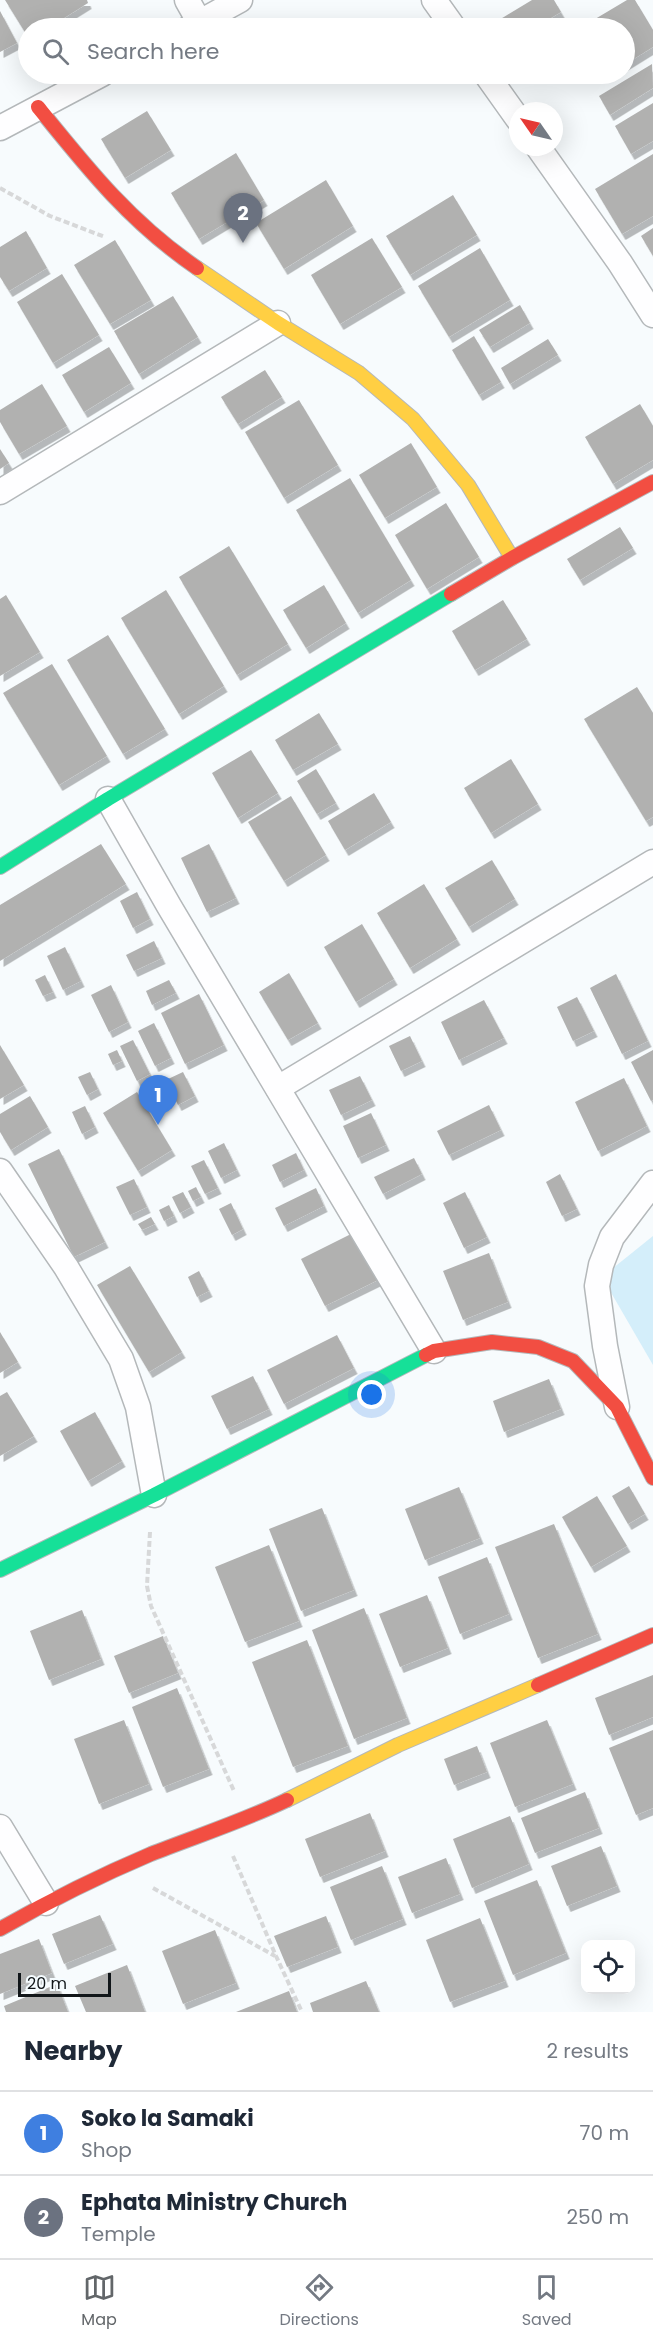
<!DOCTYPE html>
<html lang="en">
<head>
<meta charset="utf-8">
<style>
	:root { --surface:#fff; --page:#f6f6f7; --text:#1f2937; --muted:#747a83; --line:#e0e1e3; --accent:#626669 }
	body { margin:0; font-family:Poppins,sans-serif; background:var(--page); color:var(--text) }
	.controls { position:absolute; right:18px; bottom:18px; display:grid; overflow:hidden; border-radius:12px; box-shadow:0 6px 24px #0002 }
	.controls button { width:54px; height:54px; display:grid; place-items:center; padding:0; border:0; border-bottom:2px solid var(--line); background:var(--surface); color:var(--text); font:30px sans-serif }
	.compass { position:absolute; left:509px; top:102px; width:54px; height:54px; border-radius:50%; background:var(--surface); box-shadow:0 6px 24px #0002; rotate:304deg }
	.scale { position:absolute; left:18px; bottom:15px; width:93px; box-sizing:border-box; padding-left:6px; border:3px solid #111619; border-top:0; font-size:16px; line-height:21px; white-space:nowrap; color:#111619; -webkit-text-stroke:4px #f5fcff; paint-order:stroke }
	.you { position:absolute; left:372px; top:1395px; width:21px; height:21px; margin:-15px; border:4px solid #fff; border-radius:50%; background:#1a73e8; box-shadow:0 0 0 9px #1a73e833 }
	.badge { display:grid; place-items:center; width:39px; height:39px; border-radius:50%; background:var(--accent); color:#fff; font-size:20px; font-weight:700 }
	.pin { position:absolute; translate:-50% -50px; filter:drop-shadow(0 2px 3px #0008) }
	.pin::after { content:''; position:absolute; top:32px; width:21px; height:18px; background:inherit; clip-path:polygon(0 0,100% 0,50% 100%) }
	.list { margin:0; padding:0; list-style:none }
	h2 { display:flex; justify-content:space-between; align-items:center; height:78px; margin:0; padding:0 24px; font-size:26px }
	h2 small { font-size:20px; font-weight:400; color:var(--muted) }
	.list li { display:grid; grid-template-columns:39px 1fr auto; gap:18px; align-items:center; box-sizing:border-box; height:84px; padding:0 24px; border-top:2px solid var(--line) }
	.list b { display:block; font-size:22px; white-space:nowrap }
	.list p { margin:0; font-size:20px; white-space:nowrap; color:var(--muted) }
	.list em { font-size:20px; font-style:normal; color:var(--muted) }
	.icon { flex:none; width:33px; height:33px; fill:none; stroke:currentColor; stroke-width:2; stroke-linecap:round; stroke-linejoin:round }
	.map { position:relative; flex:none; width:653px; height:2012px; overflow:hidden }
	.search { position:absolute; background:var(--surface); box-shadow:0 6px 24px #0002; left:18px; right:18px; top:18px; height:66px; display:flex; align-items:center; gap:15px; box-sizing:border-box; padding:0 21px; border-radius:33px; color:var(--muted); font-size:22px }
	.sheet { height:246px; background:var(--surface) }
	nav { display:flex; justify-content:space-around; align-items:center; box-sizing:border-box; height:84px; border-top:2px solid var(--line); background:var(--surface); font-size:16px; color:var(--muted) }
	nav a { display:grid; justify-items:center; gap:3px }
	nav .on { color:var(--accent) }
	.map>svg:first-child { display:block }
	.green { fill:#d4eefa }
	.building { fill:#b1b1b0; filter:url(#shadow) }
	.lines { fill:none; stroke-linecap:round; stroke-linejoin:round }
	.street-casing { stroke:#b4b8ba; stroke-width:27 }
	.fast-casing { stroke:#b4b8ba; stroke-width:16 }
	.slow-casing { stroke:#b4b8ba; stroke-width:16 }
	.jam-casing { stroke:#b4b8ba; stroke-width:16 }
	.path { stroke:#d7d8d9; stroke-width:4; stroke-dasharray:6 3; stroke-linecap:butt }
	.street { stroke:#fefeff; stroke-width:24 }
	.fast { stroke:#16e098; stroke-width:14 }
	.slow { stroke:#ffcf43; stroke-width:14 }
	.jam { stroke:#f24e42; stroke-width:14 }
</style>
</head>
<body>
<div class="map">
<svg width="653" height="2012" viewBox="0 0 653 2012">
	<defs>
		<filter id="shadow"><feDropShadow dx="3.5" dy="6" stdDeviation="0" flood-color="#0004"/></filter>
	</defs>
	<rect width="100%" height="100%" fill="#f7fbfd"/>
	<path class="green" d="M653,1236V1365L602,1277Z"/>
	<g class="building">
		<path d="M5,0H87L88,3L48,28H28V37Z"/>
		<path d="M532,0H554L561,12L534,28H497L494,23Z"/>
		<path d="M627,0H635L653,30V47L624,65V28H580Z"/>
		<path d="M0,11L17,43L0,52Z"/>
		<path d="M652,64L653,88L610,115L599,96Z"/>
		<path d="M653,103V141L631,154L615,126Z"/>
		<path d="M147,111L171,150L125,178L101,139Z"/>
		<path d="M236,153L264,200L199,239L171,193Z"/>
		<path d="M653,154V216L622,234L595,189Z"/>
		<path d="M326,180L353,226L284,269L256,223Z"/>
		<path d="M453,195L477,235L410,275L386,236Z"/>
		<path d="M653,228V256L641,236Z"/>
		<path d="M26,231L47,268L9,291L0,277V247Z"/>
		<path d="M372,238L402,287L340,324L311,275Z"/>
		<path d="M115,240L151,300L110,324L74,265Z"/>
		<path d="M480,248L510,300L449,337L418,286Z"/>
		<path d="M62,274L99,335L53,363L17,302Z"/>
		<path d="M173,296L198,337L139,374L114,331Z"/>
		<path d="M520,305L530,323L490,347L479,330Z"/>
		<path d="M474,336L501,382L479,395L452,350Z"/>
		<path d="M548,339L558,355L510,384L501,368Z"/>
		<path d="M109,347L131,383L84,412L62,375Z"/>
		<path d="M265,370L282,397L238,424L221,397Z"/>
		<path d="M42,384L67,426L19,454L0,422V410Z"/>
		<path d="M299,400L338,465L284,498L245,432Z"/>
		<path d="M640,404L653,426V460L613,484L585,437Z"/>
		<path d="M411,443L437,487L385,518L359,475Z"/>
		<path d="M0,449L9,463L0,469Z"/>
		<path d="M350,478L411,580L358,613L296,510Z"/>
		<path d="M446,503L479,557L427,589L395,535Z"/>
		<path d="M620,527L633,548L580,580L567,559Z"/>
		<path d="M229,546L288,644L237,675L179,577Z"/>
		<path d="M324,585L346,623L306,648L283,610Z"/>
		<path d="M166,590L224,686L179,714L121,618Z"/>
		<path d="M6,595L40,652L0,676V599Z"/>
		<path d="M503,600L527,639L475,670L452,631Z"/>
		<path d="M108,635L165,729L123,754L67,660Z"/>
		<path d="M52,664L107,756L59,785L3,693Z"/>
		<path d="M637,687L653,713V817L646,821L584,719Z"/>
		<path d="M319,713L338,744L293,770L275,740Z"/>
		<path d="M251,750L278,793L238,818L212,773Z"/>
		<path d="M511,759L538,804L491,833L464,788Z"/>
		<path d="M316,769L336,803L317,814L297,781Z"/>
		<path d="M374,793L391,822L345,850L328,821Z"/>
		<path d="M291,796L326,855L284,881L248,822Z"/>
		<path d="M101,844L126,884L0,961V905Z"/>
		<path d="M209,844L236,898L207,912L181,858Z"/>
		<path d="M492,860L515,899L469,927L445,888Z"/>
		<path d="M424,884L457,939L410,968L377,913Z"/>
		<path d="M137,892L150,919L133,928L120,901Z"/>
		<path d="M362,924L394,979L356,1002L324,947Z"/>
		<path d="M154,941L162,958L134,971L126,955Z"/>
		<path d="M65,947L81,981L63,990L47,956Z"/>
		<path d="M289,973L318,1023L288,1040L259,992Z"/>
		<path d="M616,974L648,1041L622,1054L590,988Z"/>
		<path d="M45,975L53,992L43,996L35,980Z"/>
		<path d="M169,980L176,993L152,1005L146,991Z"/>
		<path d="M111,985L128,1022L109,1032L91,995Z"/>
		<path d="M199,994L224,1045L185,1064L161,1013Z"/>
		<path d="M577,997L594,1031L573,1041L557,1007Z"/>
		<path d="M484,1000L504,1038L459,1060L441,1022Z"/>
		<path d="M154,1023L171,1058L155,1066L138,1031Z"/>
		<path d="M410,1036L422,1061L401,1071L389,1046Z"/>
		<path d="M133,1040L150,1074L137,1081L120,1046Z"/>
		<path d="M0,1045L24,1085L0,1099Z"/>
		<path d="M117,1050L122,1061L113,1065L108,1054Z"/>
		<path d="M653,1050V1100L651,1101L631,1062Z"/>
		<path d="M90,1072L98,1089L87,1095L78,1077Z"/>
		<path d="M183,1072L195,1096L178,1105L166,1080Z"/>
		<path d="M360,1076L372,1100L341,1115L329,1090Z"/>
		<path d="M624,1078L647,1126L598,1151L575,1102Z"/>
		<path d="M156,1082L160,1091L150,1096L146,1087Z"/>
		<path d="M137,1092L172,1150L138,1171L103,1113Z"/>
		<path d="M30,1096L48,1127L11,1150L0,1132V1114Z"/>
		<path d="M489,1105L501,1130L449,1155L437,1131Z"/>
		<path d="M85,1106L95,1127L82,1134L72,1112Z"/>
		<path d="M371,1113L386,1145L358,1158L343,1126Z"/>
		<path d="M224,1143L237,1170L221,1178L208,1151Z"/>
		<path d="M59,1149L105,1242L74,1257L28,1164Z"/>
		<path d="M296,1153L304,1170L280,1182L272,1165Z"/>
		<path d="M414,1158L422,1174L383,1194L374,1177Z"/>
		<path d="M204,1160L218,1188L205,1194L191,1166Z"/>
		<path d="M560,1174L577,1209L562,1216L546,1182Z"/>
		<path d="M134,1179L147,1207L130,1215L116,1187Z"/>
		<path d="M196,1187L201,1197L193,1201L188,1191Z"/>
		<path d="M316,1188L324,1206L284,1226L275,1208Z"/>
		<path d="M183,1192L191,1207L180,1213L172,1197Z"/>
		<path d="M465,1192L487,1237L464,1248L443,1203Z"/>
		<path d="M231,1203L243,1229L232,1235L219,1209Z"/>
		<path d="M169,1205L174,1216L164,1221L159,1210Z"/>
		<path d="M151,1217L155,1224L142,1230L138,1224Z"/>
		<path d="M355,1232L378,1280L325,1306L301,1259Z"/>
		<path d="M489,1253L508,1302L463,1320L443,1271Z"/>
		<path d="M130,1266L182,1352L149,1372L97,1285Z"/>
		<path d="M199,1271L209,1291L197,1297L188,1277Z"/>
		<path d="M0,1332L18,1362L0,1373Z"/>
		<path d="M337,1335L354,1368L284,1404L267,1370Z"/>
		<path d="M253,1376L269,1409L227,1429L211,1396Z"/>
		<path d="M549,1379L561,1409L504,1432L493,1401Z"/>
		<path d="M7,1392L34,1436L0,1456V1396Z"/>
		<path d="M95,1412L122,1461L88,1481L60,1431Z"/>
		<path d="M629,1486L645,1514L628,1524L612,1496Z"/>
		<path d="M459,1487L480,1538L425,1560L405,1509Z"/>
		<path d="M597,1496L627,1546L591,1567L562,1517Z"/>
		<path d="M322,1508L354,1590L301,1611L269,1529Z"/>
		<path d="M554,1524L598,1634L538,1658L495,1547Z"/>
		<path d="M269,1545L299,1621L245,1642L215,1567Z"/>
		<path d="M487,1557L509,1614L460,1634L438,1577Z"/>
		<path d="M427,1595L448,1648L400,1667L379,1614Z"/>
		<path d="M364,1608L407,1718L354,1739L312,1630Z"/>
		<path d="M82,1610L101,1659L49,1680L30,1631Z"/>
		<path d="M163,1636L178,1673L129,1693L114,1656Z"/>
		<path d="M307,1640L348,1746L293,1767L252,1662Z"/>
		<path d="M653,1675V1717L609,1735L595,1698Z"/>
		<path d="M177,1688L209,1769L163,1787L132,1707Z"/>
		<path d="M124,1720L149,1784L99,1804L74,1739Z"/>
		<path d="M547,1720L573,1784L515,1807L490,1743Z"/>
		<path d="M653,1730V1808L636,1815L609,1748Z"/>
		<path d="M477,1746L487,1772L454,1785L444,1759Z"/>
		<path d="M585,1792L599,1828L535,1853L521,1818Z"/>
		<path d="M370,1813L385,1851L320,1877L305,1839Z"/>
		<path d="M510,1816L529,1864L472,1888L453,1839Z"/>
		<path d="M601,1846L617,1886L567,1906L551,1866Z"/>
		<path d="M446,1858L460,1894L412,1913L398,1877Z"/>
		<path d="M382,1866L403,1919L351,1940L330,1887Z"/>
		<path d="M537,1880L566,1953L513,1975L484,1901Z"/>
		<path d="M100,1915L113,1944L64,1964L52,1934Z"/>
		<path d="M326,1916L338,1947L287,1967L274,1936Z"/>
		<path d="M480,1918L505,1981L450,2002L426,1940Z"/>
		<path d="M215,1930L236,1983L183,2004L162,1951Z"/>
		<path d="M39,1939L52,1973L0,1994V1954Z"/>
		<path d="M127,1965L145,2012H86L75,1986Z"/>
		<path d="M366,1981L379,2012H313L310,2003Z"/>
		<path d="M57,1984L68,2012H6L4,2006Z"/>
		<path d="M289,1991L297,2012H236Z"/>
	</g>
	<g class="lines">
		<defs>
			<g id="street">
				<path d="M187,0L200,23"/>
				<path d="M434,0L454,28"/>
				<path d="M189,28L240,0"/>
				<path d="M486,74L518,119"/>
				<path d="M0,128L102,74"/>
				<path d="M538,147L620,263L653,315"/>
				<path d="M0,492L278,323"/>
				<path d="M108,799L169,906L434,1351"/>
				<path d="M278,1088L653,862"/>
				<path d="M0,1171L66,1267L121,1359L138,1407L154,1495"/>
				<path d="M617,1407L605,1346L597,1286L601,1265L612,1237L653,1183"/>
				<path d="M0,1827L46,1903"/>
			</g>
			<g id="fast">
				<path d="M0,867L108,799L451,594"/>
				<path d="M0,1570L154,1495L426,1355"/>
			</g>
			<g id="slow">
				<path d="M197,268L278,323L359,373L413,419L468,485L512,558"/>
				<path d="M287,1800L398,1745L538,1685"/>
			</g>
			<g id="jam">
				<path d="M38,107C88,169 130,222 197,268"/>
				<path d="M451,594L512,558L653,482"/>
				<path d="M426,1355L434,1351L492,1342L538,1347L573,1361L617,1407L653,1478"/>
				<path d="M538,1685L653,1635"/>
				<path d="M0,1929C49,1901 99,1876 151,1854C197,1836 243,1821 287,1800"/>
			</g>
		</defs>
		<use href="#street" class="street-casing"/>
		<use href="#fast" class="fast-casing"/>
		<use href="#slow" class="slow-casing"/>
		<use href="#jam" class="jam-casing"/>
		<g class="path">
			<path d="M0,188L50,216L105,237"/>
			<path d="M150,1532L147,1586L151,1606L234,1791"/>
			<path d="M233,1856L276,1956L302,2012"/>
			<path d="M153,1888L275,1956"/>
		</g>
		<use href="#street" class="street"/>
		<use href="#fast" class="fast"/>
		<use href="#slow" class="slow"/>
		<use href="#jam" class="jam"/>
	</g>
</svg>
<div class="controls">
<button><svg class="icon" aria-label="locate" viewBox="0 0 24 24"><circle cx="12" cy="12" r="6"/><path d="M12 2v4M12 18v4M2 12h4M18 12h4"/></svg></button>
</div>
<svg class="compass" viewBox="-18 -18 36 36"><path d="M0-13l5 13h-10z" fill="#e53935"/><path d="M0 13l5-13h-10z" fill="#747a83"/></svg>
<div class="scale">20 m</div>
<div class="you"></div>
<div class="pin badge" style="left:158px;top:1125px;background:#3f7fe0">1</div>
<div class="pin badge" style="left:243px;top:243px;background:#6b7280">2</div>
<div class="search"><svg class="icon" aria-label="search" viewBox="0 0 24 24"><circle cx="10" cy="10" r="6"/><path d="M15 15l6 6"/></svg>Search here</div>
</div>
<section class="sheet">
<h2>Nearby<small>2 results</small></h2>
<ul class="list">
<li><span class="badge" style="background:#3f7fe0">1</span><div><b>Soko la Samaki</b><p>Shop</p></div><em>70 m</em></li>
<li><span class="badge" style="background:#6b7280">2</span><div><b>Ephata Ministry Church</b><p>Temple</p></div><em>250 m</em></li>
</ul>
</section>
<nav>
<a class="on"><svg class="icon" aria-label="map" viewBox="0 0 24 24"><path d="M3 6l6-2 6 2 6-2v14l-6 2-6-2-6 2zM9 4v14M15 6v14"/></svg>Map</a>
<a><svg class="icon" aria-label="directions" viewBox="0 0 24 24"><path d="M12 3l9 9-9 9-9-9zM9 14v-3h6M13 9l2 2-2 2"/></svg>Directions</a>
<a><svg class="icon" aria-label="saved" viewBox="0 0 24 24"><path d="M7 4h10v16l-5-4-5 4z"/></svg>Saved</a>
</nav>
</body>
</html>
